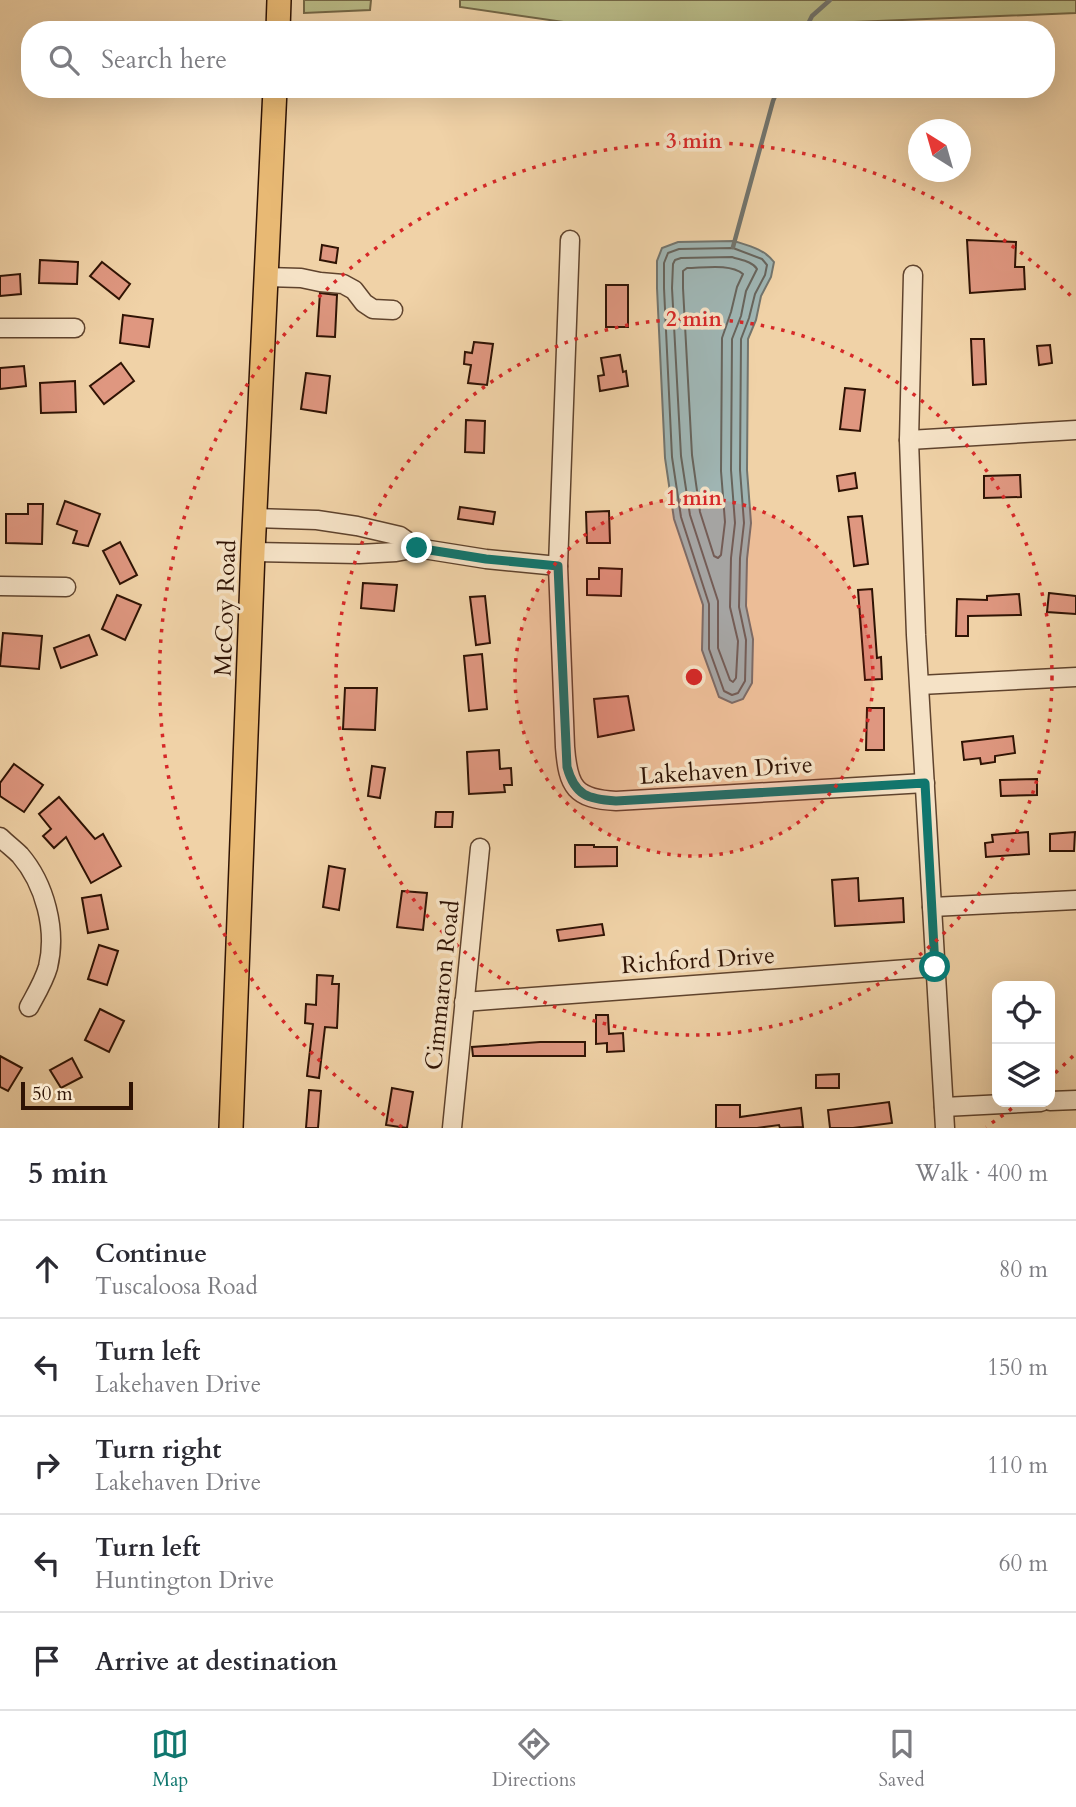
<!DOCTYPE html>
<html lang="en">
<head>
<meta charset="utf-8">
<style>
	:root { --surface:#fff; --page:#f2f2f3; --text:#2b2b33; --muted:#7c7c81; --line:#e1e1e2; --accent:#0f766e }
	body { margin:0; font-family:Cardo,serif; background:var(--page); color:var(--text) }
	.controls { position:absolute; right:21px; bottom:21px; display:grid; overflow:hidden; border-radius:14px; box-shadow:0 7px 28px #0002 }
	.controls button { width:63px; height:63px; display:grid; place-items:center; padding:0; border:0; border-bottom:2px solid var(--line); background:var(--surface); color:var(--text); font:35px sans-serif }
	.compass { position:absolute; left:908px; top:119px; width:63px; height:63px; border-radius:50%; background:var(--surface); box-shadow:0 7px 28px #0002; rotate:323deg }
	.scale { position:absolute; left:21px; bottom:18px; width:112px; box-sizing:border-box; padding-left:7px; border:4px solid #2f1304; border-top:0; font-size:19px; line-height:24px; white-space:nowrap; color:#2f1304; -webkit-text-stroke:5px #f5e2c6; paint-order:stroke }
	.stop { position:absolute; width:21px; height:21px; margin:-16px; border:5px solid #0f766e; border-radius:50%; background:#fff }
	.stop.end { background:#0f766e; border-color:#fff; box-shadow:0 2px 7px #0008 }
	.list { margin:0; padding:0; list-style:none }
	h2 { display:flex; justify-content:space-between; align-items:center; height:91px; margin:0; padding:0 28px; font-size:30px }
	h2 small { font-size:23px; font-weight:400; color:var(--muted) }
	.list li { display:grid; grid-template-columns:46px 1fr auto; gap:21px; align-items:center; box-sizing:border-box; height:98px; padding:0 28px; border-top:2px solid var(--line) }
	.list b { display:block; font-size:26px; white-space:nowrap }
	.list p { margin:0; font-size:23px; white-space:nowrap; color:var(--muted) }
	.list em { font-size:23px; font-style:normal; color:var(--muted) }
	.icon { flex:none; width:38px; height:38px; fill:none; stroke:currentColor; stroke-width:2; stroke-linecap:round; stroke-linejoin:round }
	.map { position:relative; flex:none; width:1076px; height:1128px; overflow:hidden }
	.search { position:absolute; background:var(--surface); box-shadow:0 7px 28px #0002; left:21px; right:21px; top:21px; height:77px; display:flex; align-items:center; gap:18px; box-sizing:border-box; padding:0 24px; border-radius:28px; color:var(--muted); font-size:26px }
	.sheet { height:581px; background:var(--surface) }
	nav { display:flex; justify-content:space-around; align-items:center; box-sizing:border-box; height:98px; border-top:2px solid var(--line); background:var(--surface); font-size:19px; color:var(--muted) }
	nav a { display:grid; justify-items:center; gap:4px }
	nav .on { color:var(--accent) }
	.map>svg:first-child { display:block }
	.green { fill:#babb87; stroke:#746746; stroke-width:2 }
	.water { fill:#9fb5b3; stroke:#72746d; stroke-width:2 }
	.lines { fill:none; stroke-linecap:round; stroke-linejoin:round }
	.shore { stroke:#67645c; stroke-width:2 }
	.stream { stroke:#72746d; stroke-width:4.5 }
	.building { fill:#df9780; stroke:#2f1304; stroke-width:2 }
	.minor-casing { stroke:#5f432d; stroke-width:21 }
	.major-casing { stroke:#2f1304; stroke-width:26 }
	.minor { stroke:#f5e2c6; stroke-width:18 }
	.major { stroke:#e8b974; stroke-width:23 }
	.route { stroke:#0f766e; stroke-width:9 }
	.ring { fill:none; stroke:#d62828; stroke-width:3.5; stroke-dasharray:3.5 7 }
	.labels { text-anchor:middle; stroke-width:7; stroke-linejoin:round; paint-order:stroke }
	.street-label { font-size:24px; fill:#2f1304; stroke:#f5e2c6 }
	.centre { fill:#d62828; stroke:#f5e2c6; stroke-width:3.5 }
	.ring-label { font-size:21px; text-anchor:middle; font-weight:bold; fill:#d62828; stroke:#f5e2c6; stroke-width:7; stroke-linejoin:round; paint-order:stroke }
</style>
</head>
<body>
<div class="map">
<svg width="1076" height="1128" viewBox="0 0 1076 1128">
	<rect width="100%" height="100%" fill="#f0d2a7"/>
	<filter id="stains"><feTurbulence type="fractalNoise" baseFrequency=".00286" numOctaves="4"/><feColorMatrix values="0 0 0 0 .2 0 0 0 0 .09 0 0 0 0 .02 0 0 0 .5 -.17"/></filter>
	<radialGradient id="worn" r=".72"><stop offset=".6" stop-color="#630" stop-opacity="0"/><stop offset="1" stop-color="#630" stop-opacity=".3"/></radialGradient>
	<g class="green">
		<path d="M304,0H371L370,10L304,13Z"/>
		<path d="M460,0H1076V13L655,30H619L460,7Z"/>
	</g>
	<path class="water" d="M734,241C750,246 764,249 774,262L771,277L761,296L756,320L748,339L747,470L751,523L747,559L746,606L753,639L752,683L743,699L732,703L719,697L702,650L703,605L674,519L665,458L657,288V261L662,248L678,242Z"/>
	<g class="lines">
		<g class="shore">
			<path d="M733,248L762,259L767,265L765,275L755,294L749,318L741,339L740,470L744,523L740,558L739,607L746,640L745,681L738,693L732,695L724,691L709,649V604L681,517L672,457L664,288V263L668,253L679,249Z"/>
			<path d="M732,257C740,260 752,261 757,269L746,291L741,316L732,339L731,470L735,523L731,558L730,607L738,641L736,678L733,682L730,680L718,648V601L690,515L681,456L672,288L673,264L675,260L681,258Z"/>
			<path d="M687,268C703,268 730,263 743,274L737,287L731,312L722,338L721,471L725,522L721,555L718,558L714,556L700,512L692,455L683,288V271Z"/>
		</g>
		<g class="stream">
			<path d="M805,30L812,16L830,0"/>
			<path d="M733,247L773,101L778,89"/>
		</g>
	</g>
	<g class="building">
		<path d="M967,240L1016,242L1015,267H1024L1025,289L970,293Z"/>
		<path d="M322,245L338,248L336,263L320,260Z"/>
		<path d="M40,260L78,262L77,284L39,283Z"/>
		<path d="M102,262L130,284L119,299L90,276Z"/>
		<path d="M20,274L21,294L0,296V276Z"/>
		<rect x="606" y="285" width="22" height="42"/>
		<path d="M320,293L337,295L335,337L317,336Z"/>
		<path d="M123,315L153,319L149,347L120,343Z"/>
		<path d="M971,339H984L986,384L973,385Z"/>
		<path d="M474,342L493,344L487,385L468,383L471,365L464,364L465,352L472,353Z"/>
		<path d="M1050,345L1052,363L1039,365L1037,346Z"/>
		<path d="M620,355L623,372L626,371L628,386L600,391L598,376L604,375L601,358Z"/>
		<path d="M121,363L134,381L104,404L90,386Z"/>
		<path d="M24,366L26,386L0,389V368Z"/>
		<path d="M306,373L330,376L326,413L301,409Z"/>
		<path d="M75,381L76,412L41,413L40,383Z"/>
		<path d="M845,388L865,390L860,431L840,429Z"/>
		<path d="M466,420L485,421L484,453L465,452Z"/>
		<path d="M855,473L857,488L839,491L837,476Z"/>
		<path d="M1020,475L1021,497L984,498V476Z"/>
		<path d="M65,501L100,514L88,546L73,543L77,531L57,524Z"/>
		<path d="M28,504H43L42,544L6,543V514H28Z"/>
		<path d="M460,507L495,512L493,524L458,519Z"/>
		<path d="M609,511L610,543H587L586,512Z"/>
		<path d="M862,516L868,564L854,566L848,517Z"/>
		<path d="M120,542L137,575L120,584L103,551Z"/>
		<path d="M599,568L622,569L621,596L587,595V579H599Z"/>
		<path d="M363,583L397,585L394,611L361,608Z"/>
		<path d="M872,589L877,658L881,657L882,679L865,680L858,590Z"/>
		<path d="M1049,593L1076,596V614L1047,612Z"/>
		<path d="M1019,594L1021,615L968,616V636H956L957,599L987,600V596Z"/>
		<path d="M117,595L141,605L125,640L102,629Z"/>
		<path d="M485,596L490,643L476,645L470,597Z"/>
		<path d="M3,633L42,636L39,669L0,666Z"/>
		<path d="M89,635L97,655L61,668L54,648Z"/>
		<path d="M482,654L487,709L469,711L464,656Z"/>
		<path d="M345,688H377L375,730L343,729Z"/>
		<path d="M628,696L634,730L598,737L594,699Z"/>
		<path d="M867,708H884V750H866Z"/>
		<path d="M1013,736L1015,753L995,756V762L981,764L980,758L964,760L962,742Z"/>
		<path d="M499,750L500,769L511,768L512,785H504L505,792L469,794L467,752Z"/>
		<path d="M14,764L43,785L24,812L0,796V783Z"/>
		<path d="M372,766L385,768L380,798L368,796Z"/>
		<path d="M1037,779V795L1001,796L1000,780Z"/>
		<path d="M59,797L95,839L103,834L121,866L91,883L66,837L54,848L43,836L51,829L39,814Z"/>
		<path d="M436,812H453L452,827H435Z"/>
		<path d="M1028,832L1029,854L986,857L985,843L993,842L992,835Z"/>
		<path d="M1075,832L1074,851H1050V834Z"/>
		<path d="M575,845H594V847H617V866L575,867Z"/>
		<path d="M329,866L345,869L339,910L323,907Z"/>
		<path d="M858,878L859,901L903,898L904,922L835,926L832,880Z"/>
		<path d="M402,891L427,893L423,930L397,927Z"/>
		<path d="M101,895L108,929L88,933L82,898Z"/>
		<path d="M602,924L604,935L559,941L557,930Z"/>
		<path d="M99,945L118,951L107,985L88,979Z"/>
		<path d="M317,975L333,976L332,984H339L337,1028L325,1027L319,1078L307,1076L313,1024L305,1023L306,1004L316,1005Z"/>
		<path d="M100,1009L124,1021L109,1052L85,1040Z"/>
		<path d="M596,1015H608L609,1034L623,1033L624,1051L607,1052V1043L596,1044Z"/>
		<path d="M540,1042H585V1056H473L472,1047Z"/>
		<path d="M0,1056L22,1068L8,1091L0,1087Z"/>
		<path d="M72,1058L82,1077L61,1088L50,1070Z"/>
		<path d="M839,1074V1088H816V1075Z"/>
		<path d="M392,1088L413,1092L407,1128L386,1125Z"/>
		<path d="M309,1090L321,1091L318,1128H306Z"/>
		<path d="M889,1102L892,1123L853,1128H830L828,1110Z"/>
		<path d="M716,1105H740V1117L801,1108L803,1127L780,1128L779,1125L757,1128H716Z"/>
	</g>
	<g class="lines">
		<defs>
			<g id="minor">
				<path d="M570,240L558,566L565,747C568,787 575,799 616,801L925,783"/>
				<path d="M913,275L909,440L916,635L945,1128"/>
				<path d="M266,277L301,278L320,282L343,284L354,290L364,303L373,309L393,310"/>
				<path d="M0,328H75"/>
				<path d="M909,440L1076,430"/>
				<path d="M255,518L317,520L357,526L400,536L417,548"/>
				<path d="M253,552L359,554L396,552L417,548L486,559L558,566"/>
				<path d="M0,586L66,587"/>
				<path d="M920,685L1076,677"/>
				<path d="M0,837C6,843 14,849 20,855C45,884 57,930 48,967C44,981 36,994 29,1007"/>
				<path d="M932,907L1076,900"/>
				<path d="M464,1002L935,967"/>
				<path d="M1050,1101L1076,1100"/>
				<path d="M944,1107L1041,1102"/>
				<path d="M452,1128L480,848"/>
			</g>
			<g id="major">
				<path d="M278,30L279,0"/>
				<path d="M231,1128L253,552L275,89"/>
			</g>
		</defs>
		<use href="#minor" class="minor-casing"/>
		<use href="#major" class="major-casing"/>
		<use href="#minor" class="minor"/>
		<use href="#major" class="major"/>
	</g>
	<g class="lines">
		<path class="route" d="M417,548L486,559L558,566L567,767C575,796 588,799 616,801L925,783L935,967"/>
	</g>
	<circle cx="694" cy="677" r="179" fill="#d62828" fill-opacity=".12"/>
	<g class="ring">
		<circle cx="694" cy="677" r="179"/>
		<circle cx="694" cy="677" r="358"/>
		<path d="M1073 1056A536 536 0 0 1 1053 1075M1020 1102A536 536 0 0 1 986 1127M402 1127A536 536 0 1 1 1073 298"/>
	</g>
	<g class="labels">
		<g class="street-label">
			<text transform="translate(225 608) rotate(-88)" y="8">McCoy Road</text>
			<text transform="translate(726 770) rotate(-4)" y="8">Lakehaven Drive</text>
			<text transform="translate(698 960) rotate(-4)" y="8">Richford Drive</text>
			<text transform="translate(442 985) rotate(-84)" y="8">Cimmaron Road</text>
		</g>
	</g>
	<circle cx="694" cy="677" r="10" class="centre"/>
	<g class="ring-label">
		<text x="694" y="148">3 min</text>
		<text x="694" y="326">2 min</text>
		<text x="694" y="505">1 min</text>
	</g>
	<rect width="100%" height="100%" filter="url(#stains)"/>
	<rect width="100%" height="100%" fill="url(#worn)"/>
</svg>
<div class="controls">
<button><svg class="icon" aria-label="locate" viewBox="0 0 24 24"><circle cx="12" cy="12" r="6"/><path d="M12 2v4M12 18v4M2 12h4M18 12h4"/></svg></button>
<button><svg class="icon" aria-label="layers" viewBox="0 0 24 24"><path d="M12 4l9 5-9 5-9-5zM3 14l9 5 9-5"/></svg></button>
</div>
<svg class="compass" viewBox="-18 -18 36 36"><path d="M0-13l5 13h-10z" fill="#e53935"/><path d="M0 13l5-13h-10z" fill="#7c7c81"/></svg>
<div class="scale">50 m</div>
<div class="stop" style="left:935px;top:967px"></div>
<div class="stop end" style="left:417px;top:548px"></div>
<div class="search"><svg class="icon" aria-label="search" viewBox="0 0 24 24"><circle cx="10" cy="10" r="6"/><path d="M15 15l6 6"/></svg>Search here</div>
</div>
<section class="sheet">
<h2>5 min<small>Walk · 400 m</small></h2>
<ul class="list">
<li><svg class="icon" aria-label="ahead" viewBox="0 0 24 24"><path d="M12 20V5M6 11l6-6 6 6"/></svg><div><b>Continue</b><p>Tuscaloosa Road</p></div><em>80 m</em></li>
<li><svg class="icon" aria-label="left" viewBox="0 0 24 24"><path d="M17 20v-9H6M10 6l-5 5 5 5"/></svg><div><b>Turn left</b><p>Lakehaven Drive</p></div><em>150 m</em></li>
<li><svg class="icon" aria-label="right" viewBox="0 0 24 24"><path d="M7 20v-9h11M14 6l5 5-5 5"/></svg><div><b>Turn right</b><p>Lakehaven Drive</p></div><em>110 m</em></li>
<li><svg class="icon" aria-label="left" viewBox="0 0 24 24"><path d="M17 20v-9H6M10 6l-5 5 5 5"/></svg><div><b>Turn left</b><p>Huntington Drive</p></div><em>60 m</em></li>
<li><svg class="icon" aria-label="arrive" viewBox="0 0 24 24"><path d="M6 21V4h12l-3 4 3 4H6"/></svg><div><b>Arrive at destination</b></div></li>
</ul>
</section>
<nav>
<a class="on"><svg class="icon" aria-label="map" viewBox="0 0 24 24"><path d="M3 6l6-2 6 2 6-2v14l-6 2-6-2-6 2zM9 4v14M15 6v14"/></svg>Map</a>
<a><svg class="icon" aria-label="directions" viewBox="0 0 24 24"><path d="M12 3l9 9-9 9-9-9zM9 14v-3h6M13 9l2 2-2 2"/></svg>Directions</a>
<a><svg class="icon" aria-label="saved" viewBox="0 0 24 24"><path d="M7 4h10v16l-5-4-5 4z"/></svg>Saved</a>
</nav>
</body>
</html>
